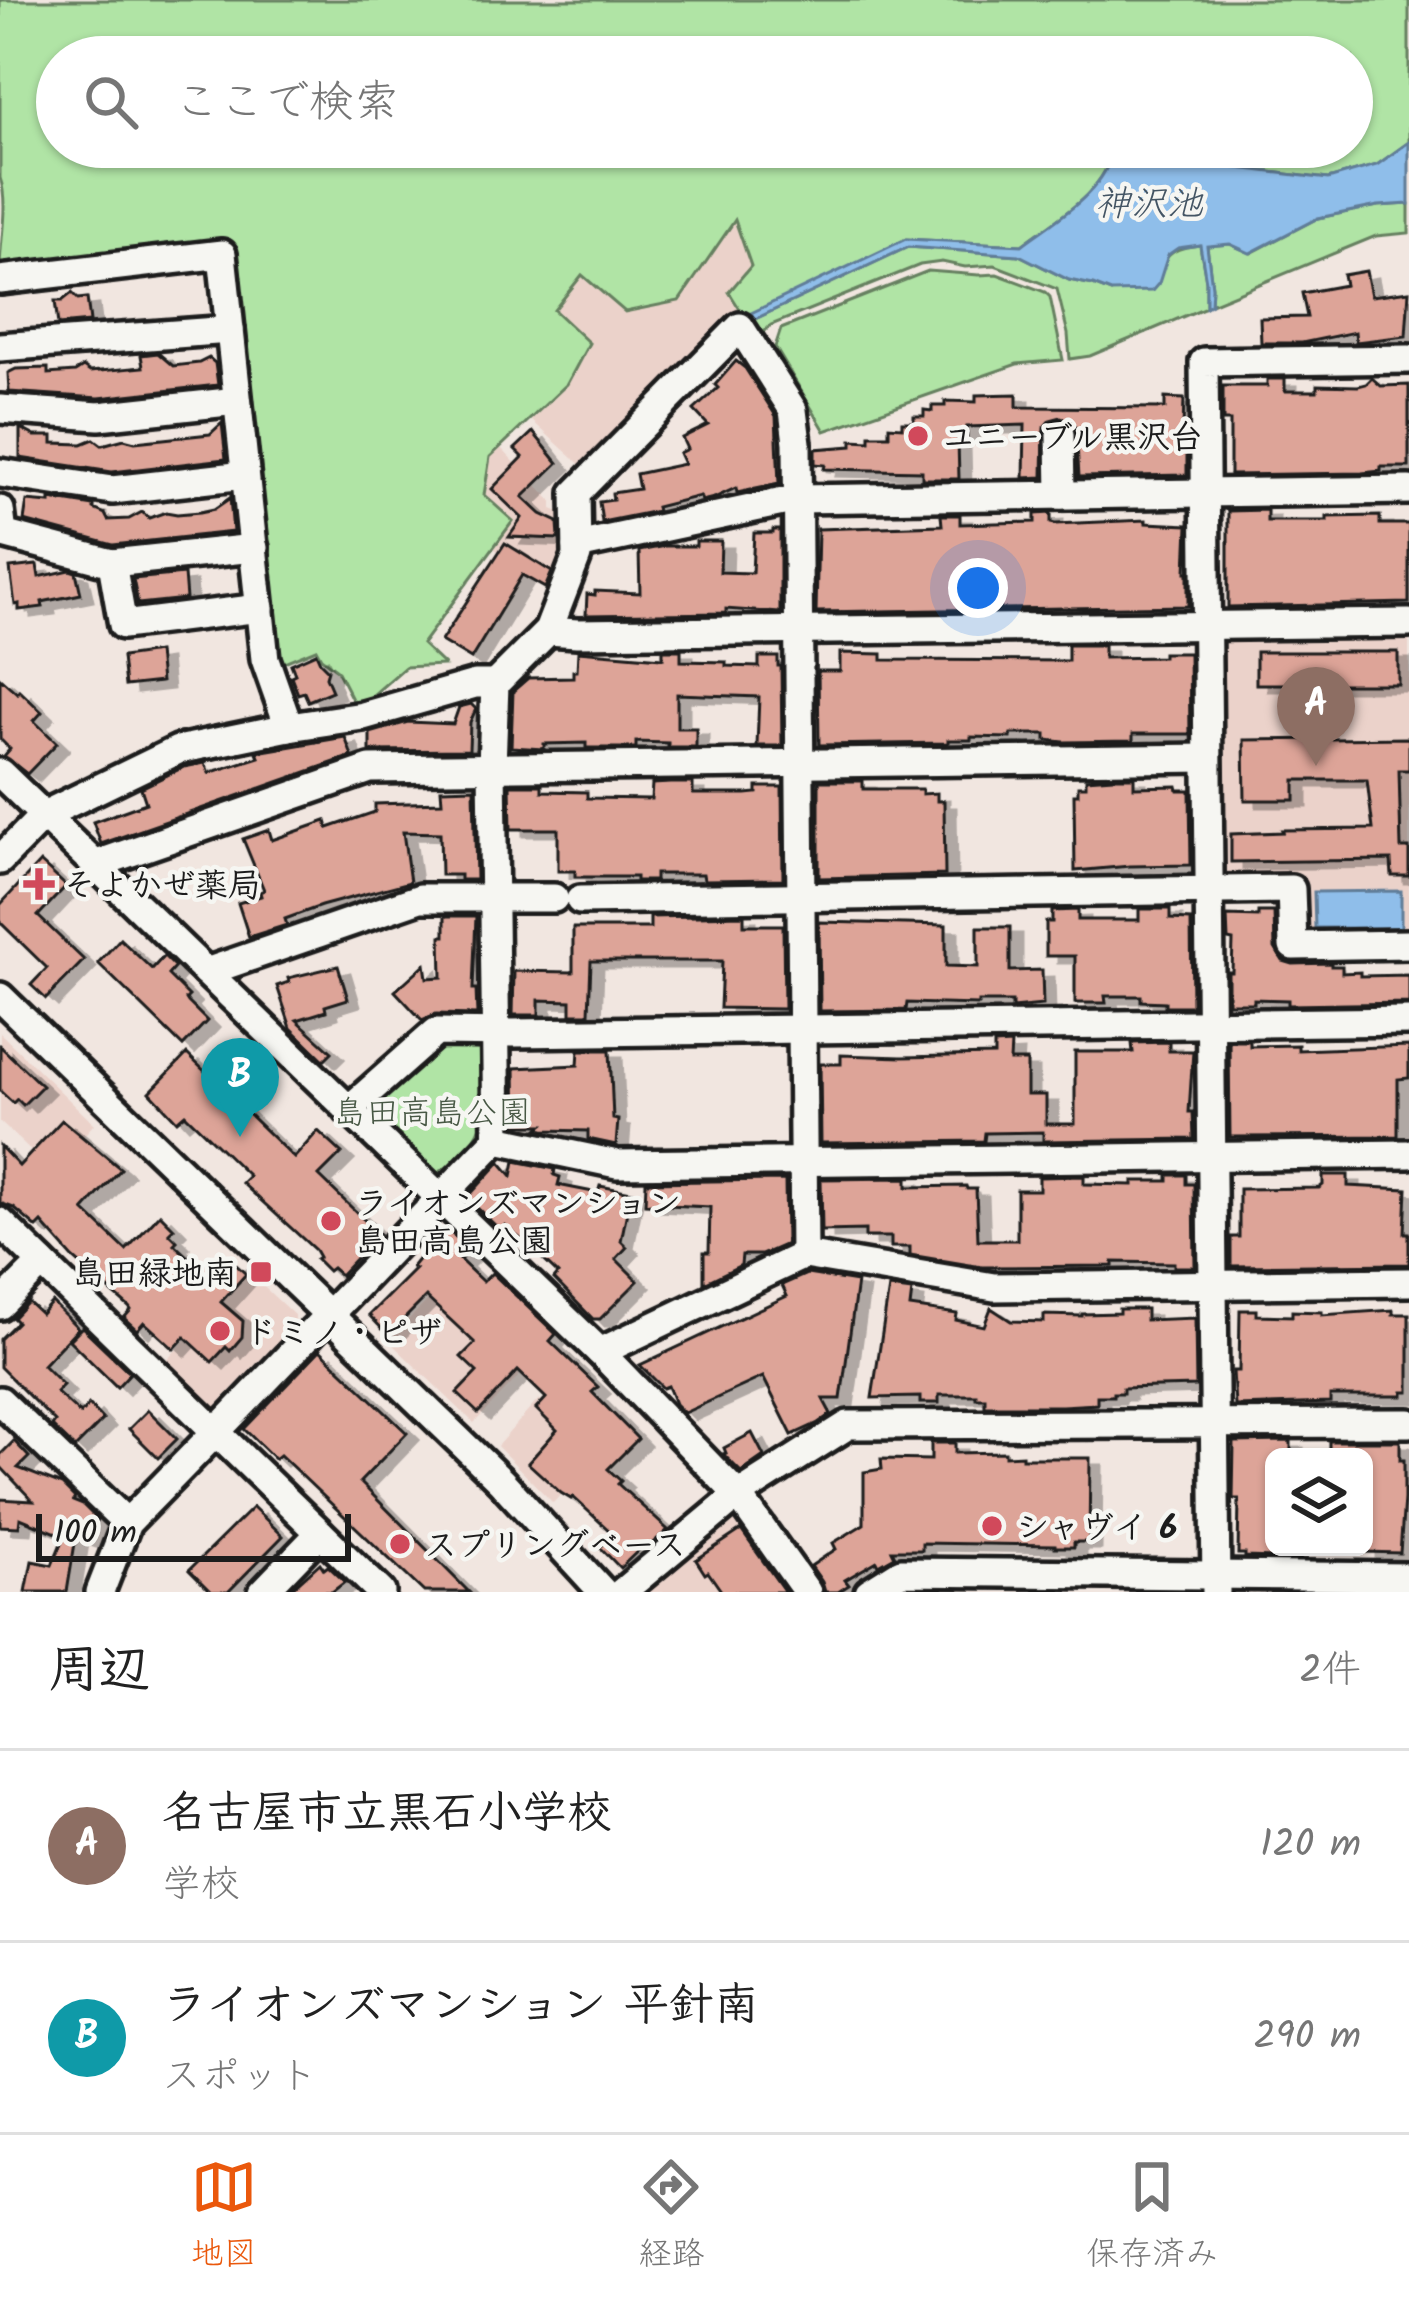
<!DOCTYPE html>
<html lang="ja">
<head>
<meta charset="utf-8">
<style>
	:root { --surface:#fff; --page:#f6f6f6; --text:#222; --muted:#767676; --line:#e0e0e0; --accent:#ea580c }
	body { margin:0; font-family:Kalam,"Klee One",sans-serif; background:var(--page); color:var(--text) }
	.controls { position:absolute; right:36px; bottom:36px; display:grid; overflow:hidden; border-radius:18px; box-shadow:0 3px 9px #0004 }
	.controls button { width:108px; height:108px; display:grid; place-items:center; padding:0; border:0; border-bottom:3px solid var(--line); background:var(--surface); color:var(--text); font:60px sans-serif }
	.scale { position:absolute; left:36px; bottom:30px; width:315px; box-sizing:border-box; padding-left:12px; border:6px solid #1c1c1c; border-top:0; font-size:33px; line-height:42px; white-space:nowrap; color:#1c1c1c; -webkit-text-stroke:9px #f6f6f2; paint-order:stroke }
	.you { position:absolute; left:978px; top:588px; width:42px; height:42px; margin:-30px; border:9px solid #fff; border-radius:50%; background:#1a73e8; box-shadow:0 0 0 18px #1a73e833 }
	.badge { display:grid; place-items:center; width:78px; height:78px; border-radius:50%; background:var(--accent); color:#fff; font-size:39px; font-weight:700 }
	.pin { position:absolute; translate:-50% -99px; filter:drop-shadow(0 3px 6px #0008) }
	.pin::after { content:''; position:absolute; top:63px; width:42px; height:36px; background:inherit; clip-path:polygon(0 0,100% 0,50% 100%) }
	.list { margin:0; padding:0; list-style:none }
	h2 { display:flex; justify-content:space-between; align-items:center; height:156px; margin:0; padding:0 48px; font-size:51px }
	h2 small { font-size:39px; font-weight:400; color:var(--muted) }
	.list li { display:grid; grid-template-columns:78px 1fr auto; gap:36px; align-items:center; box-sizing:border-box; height:192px; padding:0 48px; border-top:3px solid var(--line) }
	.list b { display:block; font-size:45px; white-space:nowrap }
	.list p { margin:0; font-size:39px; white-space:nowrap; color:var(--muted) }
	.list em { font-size:39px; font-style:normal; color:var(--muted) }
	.icon { flex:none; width:66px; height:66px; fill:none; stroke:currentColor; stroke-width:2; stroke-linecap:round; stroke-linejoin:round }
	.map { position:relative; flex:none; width:1409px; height:1592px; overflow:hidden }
	.search { position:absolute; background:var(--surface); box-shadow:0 3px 9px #0004; left:36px; right:36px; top:36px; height:132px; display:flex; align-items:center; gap:30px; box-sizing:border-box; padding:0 42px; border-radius:66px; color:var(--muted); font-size:45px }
	.sheet { height:540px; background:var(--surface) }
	nav { display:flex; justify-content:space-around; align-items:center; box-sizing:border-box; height:168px; border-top:3px solid var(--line); background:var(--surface); font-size:33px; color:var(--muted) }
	nav a { display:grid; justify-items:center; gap:6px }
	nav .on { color:var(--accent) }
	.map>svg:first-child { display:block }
	.built { fill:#ebd2ca }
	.green { fill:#b0e4a5; stroke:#668060; stroke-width:3 }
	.water { fill:#8fbeea; stroke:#617d98; stroke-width:3 }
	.building { fill:#dda498; stroke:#1c1c1c; stroke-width:3; filter:url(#shadow) }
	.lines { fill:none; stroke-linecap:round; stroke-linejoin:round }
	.minor-casing { stroke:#1c1c1c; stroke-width:36 }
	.minor { stroke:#f6f6f2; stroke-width:27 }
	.poi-dot { fill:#d1495b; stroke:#f6f6f2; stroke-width:4.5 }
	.labels { text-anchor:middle; stroke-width:9; stroke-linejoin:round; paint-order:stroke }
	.poi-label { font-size:33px; font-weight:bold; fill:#1c1c1c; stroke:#f6f6f2; text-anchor:start }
	.park-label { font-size:33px; fill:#485845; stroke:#f6f6f2 }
	.water-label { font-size:36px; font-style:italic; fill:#445564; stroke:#f6f6f2 }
</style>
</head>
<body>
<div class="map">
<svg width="1409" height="1592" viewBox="0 0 1409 1592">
	<defs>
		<filter id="shadow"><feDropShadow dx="12" dy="7" stdDeviation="0" flood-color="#0004"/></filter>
	</defs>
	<rect width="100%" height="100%" fill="#f1e6e0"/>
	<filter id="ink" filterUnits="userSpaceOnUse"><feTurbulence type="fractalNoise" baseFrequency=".00833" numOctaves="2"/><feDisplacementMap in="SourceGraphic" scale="24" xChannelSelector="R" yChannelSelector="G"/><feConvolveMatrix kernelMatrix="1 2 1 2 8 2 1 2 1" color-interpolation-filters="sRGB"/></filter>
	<g filter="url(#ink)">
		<g class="built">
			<path d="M735,219L751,266L729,292L741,311L585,469L530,419L565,386L554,310L582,274L625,312L679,301Z"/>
			<path d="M500,447L552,501V509L567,515L568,552L556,585L493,548L513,521L484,495L489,457Z"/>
			<path d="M1409,631V937L1310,939L1302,931L1300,882L1230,883L1224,876L1221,641L1229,633Z"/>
			<path d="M0,1033L94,1124L52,1171L0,1122Z"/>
			<path d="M249,1273L294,1315V1325L215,1407H202L159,1368Z"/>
			<path d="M435,1293L520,1375L474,1423L388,1340Z"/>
			<path d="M539,1399L593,1460L553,1503L497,1446Z"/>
			<path d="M733,1519L744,1520L795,1592H642Z"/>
		</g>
		<g class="green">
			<path d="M0,0H1409V142L1377,165L1328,179L1189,162C1182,159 1179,155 1177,147H1352V57H57V147H1113C1107,192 1054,220 1022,245L906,239L755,319L908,247L1019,255L1069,280L1093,285L1111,292L1164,262C1172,248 1185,247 1200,245L1206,281V307L1090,356L1070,359L1068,334L1057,289L995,265L965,267L942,262L920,265L771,325L758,338L729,292L751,266L735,220L679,301L625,312L582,275L554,310L589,343L567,384L490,457L484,495L513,521L422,644L444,665L405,667L357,709L337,670L321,658L316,649L277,665L273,655L232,243L0,270C0,241 9,203 0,178Z"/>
			<path d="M1409,204V233L1376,236L1211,304L1212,287L1207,246L1230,244L1251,253L1318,218L1378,206Z"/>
			<path d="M928,271L979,275L997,274L1045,292L1050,297L1063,360L1017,364L825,431L775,347L781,329Z"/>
			<path d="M438,1039L481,1044V1126C474,1146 450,1167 431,1177L364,1115L368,1101Z"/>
		</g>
		<g class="water">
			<path d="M1409,142V204L1378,206L1318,218L1250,253L1230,244L1207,246L1212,287L1211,304L1206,307V281L1200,245L1178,248L1168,255L1159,283L1152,291L1111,292L1093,285L1069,280L1019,255L908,247L755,319L751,313L906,239L1022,245C1055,220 1107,192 1113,147H1177L1182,159L1189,162L1328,179L1377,165Z"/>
			<path d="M1401,891V928H1315L1314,892Z"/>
		</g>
		<g class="building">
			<path d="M1366,271L1371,296L1409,291L1406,336L1356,342L1355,332L1302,343H1261L1260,318L1307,317L1302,293L1345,285L1343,275Z"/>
			<path d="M72,293L78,299L87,298L90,322L58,325L55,301H62Z"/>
			<path d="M158,353L173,366L199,363L209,358L215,363L218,385L99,398L9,392L8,373L16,369L48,368V374L75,372L83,367L90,372L143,367L141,355Z"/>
			<path d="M736,361L745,368L776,416L779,484L737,493L736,488L714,498L702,501L700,496L656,507L657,511L602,522L599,502L613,500L612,493L639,489L636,474L684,464L679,453L687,449L682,438L708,425L694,410L718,388L715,385Z"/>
			<path d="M1372,378L1381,386L1409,385V467H1381V471L1362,473L1230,475V421H1223V386H1267V379H1285V391H1317V385L1358,386L1366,384Z"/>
			<path d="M1017,394V407L1165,408V398L1184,399L1183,428H1187V475L1079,477L1076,427L1070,420L1061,417L1050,420L1044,427L1043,477L1024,478L1025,425L967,427V437H959L958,440L959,479H922V471L824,469L825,465L815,464V449L852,446V440L870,441V435H889V426L902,427V422H914V416H924V410L932,411V406H945V401L976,402V395Z"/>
			<path d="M222,423L226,459L112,472L20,458V428L35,436H53V443L82,444L94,439L102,445L124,439L135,442L210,434Z"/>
			<path d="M533,432L558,463L523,497L541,514L558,522L559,539L509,537L522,518L492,489L523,457L515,449Z"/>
			<path d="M230,498L233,532L113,545L24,521L27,501L50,503V499L94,506V509L105,514L108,520L129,519L142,512L149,518L166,512L177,514L200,512L214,509Z"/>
			<path d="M1267,510V521H1327V517L1380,516V524H1409V603L1228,607V511Z"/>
			<path d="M1051,513V523L1055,524L1146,520V523L1188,525L1186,572H1188V606L816,612L818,529L942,525L941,515H960V524L1035,522V514Z"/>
			<path d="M773,530H780V613L726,609V613L586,615L587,594L595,595V591L640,593L639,551L665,546H696V541H721L720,572L752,573L754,533H773Z"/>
			<path d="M505,543L552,572L545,588L522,575L471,659L441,641Z"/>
			<path d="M37,565L39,577L70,570L76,572L81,594L42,602L43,607L19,610V604L15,605L10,568Z"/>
			<path d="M184,574L186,599L138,604L133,579Z"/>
			<path d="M1068,645H1104V658L1163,657V653H1189L1190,734H1133V741L1064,742L1046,740V734H1011V738L971,737V740H948V743L819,745L818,671H840V653L882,654V660L1068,661Z"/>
			<path d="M663,650H681V661L726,662V666L759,667V657H778V666H781L782,746H757L759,697L677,694V728H696V747H668V743L636,742V748H586V743L544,744V749L511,747L513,691L528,678L573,677V671H577L578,651L663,658Z"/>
			<path d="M158,652L161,682L125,686L122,657Z"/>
			<rect x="1256" y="652" width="142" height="32"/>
			<path d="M316,653L320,662L328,670L326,677L332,691L308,701L304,692L298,694L291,676L295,674L291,664Z"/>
			<path d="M0,678L17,693L19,690L42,712L34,721L57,743L27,774L4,756L10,749L0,739Z"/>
			<path d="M471,704L476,709L470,722L469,750L370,751V733L408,722L453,724L459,707Z"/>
			<path d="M345,737L352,756L101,844L93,822L146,803L141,788L184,767L205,763L209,773L259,757L257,752Z"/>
			<path d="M1409,738V770H1399L1401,848H1409V876H1392L1391,860L1231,862V834L1283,832L1282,830L1373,829L1367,780H1295V800H1245L1244,740Z"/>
			<path d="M1113,777H1134V787L1177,786L1178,790H1190L1191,865L1130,866L1075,871L1074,794H1078V786H1086V779Z"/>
			<path d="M819,781H863V789H922V794L937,793V801H944L945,875L819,878Z"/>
			<path d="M671,783H693V794H746L757,793V787H782L783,879L704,880L703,874H655V881H636V877H575V871H558V829H511L510,785H542V791L587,792V798L651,799L652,784Z"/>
			<path d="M474,788L476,880H460V875H441L440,833L403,832L410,882L321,906L285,919L287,925L249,937L238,903L261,896L260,892L264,890L243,839L269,830L272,840L326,821L328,828L375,812V804L442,802L441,789Z"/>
			<path d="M40,862L66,886L38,916L84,960L46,999L31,985L47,968L0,922V905Z"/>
			<path d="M1139,909H1170V919L1191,920L1192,1006H1165V1002L1141,1001V996H1105L1106,1003H1075V956H1046V922H1052V911L1078,910V920H1139Z"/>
			<path d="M1258,912H1274L1275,948L1283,961L1293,964L1331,963V966H1342V973L1360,972V976L1409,975V1003L1288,1005V1000L1254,999V1003H1228V972H1232L1233,941L1228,940L1227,916L1258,917Z"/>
			<path d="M744,915V925H783L784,1009L720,1008L722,961H591L589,1014H571V1001L539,1000V1015H513L514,971L573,972V928H650V917Z"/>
			<path d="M445,916H476L473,989H476L477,1015L436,1014L422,1020L395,991L425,964L427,978L442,977L441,936H445Z"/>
			<path d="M819,922L946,925V966L978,967V927H1010V971L1042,970L1043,1005L1012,1008V1002H978V1005L907,1003L906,1010L820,1011Z"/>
			<path d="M120,939L152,969L164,956L175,967L168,975L189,996L186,999L188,1002L207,1021L183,1046L98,963Z"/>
			<path d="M338,966L348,999L325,1006L326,1011L297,1020L332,1052L324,1060L291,1028L277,986L289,982L288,978Z"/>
			<path d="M1229,1041H1250V1046L1298,1045V1050L1409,1046V1078L1398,1079V1136L1230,1137Z"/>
			<path d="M1169,1042V1051H1193L1189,1112H1193L1194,1139L1043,1141V1132L985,1133L984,1141L821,1143L820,1064H841V1055L902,1057L994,1055V1045L1011,1044L1010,1061H1027V1095H1046V1124H1075V1052H1133L1132,1043Z"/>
			<path d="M0,1046L42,1086L23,1105L17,1099L13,1103L0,1091Z"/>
			<path d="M579,1050H610L613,1119L618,1120L616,1145L588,1139V1131L544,1130L538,1129L543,1125H516L515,1068L578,1065Z"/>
			<path d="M187,1054L294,1158L318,1131L342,1153L319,1176L379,1234L340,1275L332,1268L328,1271L316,1259L319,1257L315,1250L242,1183L249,1176L185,1114L177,1121L150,1092Z"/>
			<path d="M62,1120L121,1169L84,1210L126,1250L160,1214L174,1228L169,1233L177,1241L174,1244L199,1267L206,1261L222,1277L234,1263L246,1274L221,1302L243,1321L242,1337L230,1351L226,1347L212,1362L185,1337L174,1349L144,1322L137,1330L124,1318L131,1310L129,1307L73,1258L42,1223L37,1228L14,1208L0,1203V1146L19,1166Z"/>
			<path d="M515,1161L555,1169L554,1175L560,1177L558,1185L598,1193L600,1186L631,1192L621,1241L627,1247L616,1259L638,1281L600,1319H593L554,1279L558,1274L528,1245L505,1225L500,1230L467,1198L500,1162L512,1176Z"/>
			<path d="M1168,1175H1186V1184H1194L1195,1267H1174V1263L1113,1262V1266L982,1267L910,1255V1247H891V1237H865V1230L822,1231L821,1179L907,1178V1187L966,1186L967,1189H976L978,1240H1017V1190H1039V1177L1084,1176V1184L1133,1185V1181H1168Z"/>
			<path d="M1323,1175H1348V1186L1407,1189L1405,1233H1409V1264L1231,1266V1237H1239V1189L1319,1188L1323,1185Z"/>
			<path d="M785,1180L786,1244L761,1255H742L741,1265L704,1283V1252H709L710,1207L645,1204L646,1182Z"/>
			<path d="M447,1229L469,1251L460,1260L483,1282L492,1273L556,1334L550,1341L598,1387L592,1392L638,1439L608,1469L621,1481L618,1484L668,1530L647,1548L642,1547L620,1568L600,1547L614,1535L573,1497L571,1499L561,1493L528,1463L557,1430L536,1409L546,1398L518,1371L478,1413L457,1393L477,1372L461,1357L475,1343L426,1297L388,1335L369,1315L415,1269L412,1267L424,1252Z"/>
			<path d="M807,1274L857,1282L841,1399H823L831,1414L818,1423L792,1435L763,1377L684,1413L675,1404L668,1386L663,1388L640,1365L787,1296L782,1285Z"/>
			<path d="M889,1288L912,1291L910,1307L957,1314L956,1320L984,1326L991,1308L1011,1321L1044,1322V1315L1082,1316V1314L1119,1313V1309H1146V1320L1195,1318L1196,1386L1123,1388V1393H1113V1396H1097V1404L1062,1406H985V1398H976V1395H939V1403H920V1397L872,1398Z"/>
			<path d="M28,1302L41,1314L52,1302L78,1328L43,1365L63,1385L56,1392L80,1414L89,1405L103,1420L75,1448L52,1426L55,1422L0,1367V1339L17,1322L13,1318Z"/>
			<path d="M1240,1310H1256V1315L1292,1316V1311L1322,1312V1315L1393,1310V1314H1409V1392H1403V1396H1330V1403L1235,1406L1233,1371H1239Z"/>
			<path d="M82,1327L130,1373L117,1387L69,1340Z"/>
			<path d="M320,1350L407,1433L360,1482L469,1592H424L280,1455L275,1459L244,1429Z"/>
			<path d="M148,1410L177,1439L158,1458L129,1429Z"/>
			<path d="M752,1433L764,1456L741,1472L723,1454L726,1453L724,1448Z"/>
			<path d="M14,1441L29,1457L18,1468L62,1485L75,1498L73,1501L83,1505L97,1519L87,1541L76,1537L67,1592H26L32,1561L52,1565L64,1536L20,1518L19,1527L0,1526V1499L33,1501L0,1466V1455Z"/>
			<path d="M1291,1441V1457H1274V1558L1245,1557V1554H1238L1239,1499H1233L1234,1442Z"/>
			<path d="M1329,1441H1400V1460H1404V1499L1400,1553L1364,1552V1457H1329Z"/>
			<path d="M931,1443H955V1453L1005,1452V1456L1022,1455V1458H1090L1089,1542H1074V1547H1055V1545L922,1543V1550H892L895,1556L879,1565L877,1561L845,1580L849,1585L838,1592H825L822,1582L811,1566L836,1549L833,1543L864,1524V1472L882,1469L881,1459L931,1460Z"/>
			<path d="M253,1507L283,1536L228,1592H211L189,1570Z"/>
			<path d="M741,1530L785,1592H722L708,1572L705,1574L696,1560Z"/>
			<path d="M320,1563L324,1569L328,1566L345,1582L332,1592H288Z"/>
		</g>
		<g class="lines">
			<defs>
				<g id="minor">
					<path d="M0,280L222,254L230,330"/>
					<path d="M0,347L230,330L265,659L289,727"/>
					<path d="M0,409L99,416L237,401"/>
					<path d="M1060,435L1061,495"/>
					<path d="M0,473L112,490L245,475"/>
					<path d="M0,510L3,534L112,563L254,548"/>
					<path d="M577,546L797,499L1409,490"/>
					<path d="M112,563L123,625L260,608"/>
					<path d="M548,631L577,633L1409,623"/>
					<path d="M0,773L600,1352L738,1495L807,1592"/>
					<path d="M0,860L44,815L178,750L289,727L363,716L475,684H495"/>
					<path d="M94,865L370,769L1207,758"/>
					<path d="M580,900L1291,889L1293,946L1409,944"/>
					<path d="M206,972L420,898H554"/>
					<path d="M0,997L501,1481L603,1592"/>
					<path d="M348,1110L436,1032L513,1033L1409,1021"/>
					<path d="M497,1139L617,1164L1409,1154"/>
					<path d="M0,1222L216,1432L127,1523L100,1592"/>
					<path d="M0,1305L42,1263"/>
					<path d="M600,1352L804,1255L994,1287L1409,1282"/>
					<path d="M0,1401L127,1523"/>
					<path d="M263,1592L320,1533"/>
					<path d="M381,1592L216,1432L497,1139L492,766L495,684L548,631L577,556L576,493L740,327L793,410L797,443L804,1255"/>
					<path d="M622,1592L738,1495L848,1425L1409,1423"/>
					<path d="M869,1592L901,1572L1409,1577"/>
					<path d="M1216,1592L1204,362L1409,359"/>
				</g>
			</defs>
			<use href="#minor" class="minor-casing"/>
			<use href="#minor" class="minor"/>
		</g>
	</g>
	<g class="poi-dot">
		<circle cx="918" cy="436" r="12"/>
		<path d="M33 866h12v12h12v12h-12v12h-12v-12h-12v-12h12z"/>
		<circle cx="331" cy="1221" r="12"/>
		<rect x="249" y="1260" width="24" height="24" rx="6"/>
		<circle cx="220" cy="1331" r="12"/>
		<circle cx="992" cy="1526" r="12"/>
		<circle cx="400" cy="1544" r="12"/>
	</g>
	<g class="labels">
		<g class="poi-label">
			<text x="942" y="448">ユニーブル黒沢台</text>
			<text x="63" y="896">そよかぜ薬局</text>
			<text x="355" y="1214">ライオンズマンション<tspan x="355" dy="38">島田高島公園</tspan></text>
			<text x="237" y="1284" text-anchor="end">島田緑地南</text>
			<text x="244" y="1343">ドミノ・ピザ</text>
			<text x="1016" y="1538">シャヴイ 6</text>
			<text x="424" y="1556">スプリングベース</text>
		</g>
		<g class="park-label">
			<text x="432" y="1123">島田高島公園</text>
		</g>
		<g class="water-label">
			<text x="1149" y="215">神沢池</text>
		</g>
	</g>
</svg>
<div class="controls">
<button><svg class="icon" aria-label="layers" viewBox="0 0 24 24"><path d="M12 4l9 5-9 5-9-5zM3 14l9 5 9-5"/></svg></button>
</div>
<div class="scale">100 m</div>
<div class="you"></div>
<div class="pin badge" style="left:1316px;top:766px;background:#8d6e63">A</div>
<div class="pin badge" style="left:240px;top:1137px;background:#0f9aa8">B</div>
<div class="search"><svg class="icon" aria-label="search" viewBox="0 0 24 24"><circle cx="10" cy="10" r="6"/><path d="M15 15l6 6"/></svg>ここで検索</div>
</div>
<section class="sheet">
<h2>周辺<small>2件</small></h2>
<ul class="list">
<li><span class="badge" style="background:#8d6e63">A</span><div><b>名古屋市立黒石小学校</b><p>学校</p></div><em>120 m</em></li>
<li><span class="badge" style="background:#0f9aa8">B</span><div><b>ライオンズマンション 平針南</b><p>スポット</p></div><em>290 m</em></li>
</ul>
</section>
<nav>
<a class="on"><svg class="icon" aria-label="map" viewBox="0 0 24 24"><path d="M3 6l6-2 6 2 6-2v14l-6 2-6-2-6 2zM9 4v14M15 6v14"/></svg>地図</a>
<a><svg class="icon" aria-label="directions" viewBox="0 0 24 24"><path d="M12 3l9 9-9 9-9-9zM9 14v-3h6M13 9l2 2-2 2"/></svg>経路</a>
<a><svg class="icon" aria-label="saved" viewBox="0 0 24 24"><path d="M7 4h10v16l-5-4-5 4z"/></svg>保存済み</a>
</nav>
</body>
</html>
